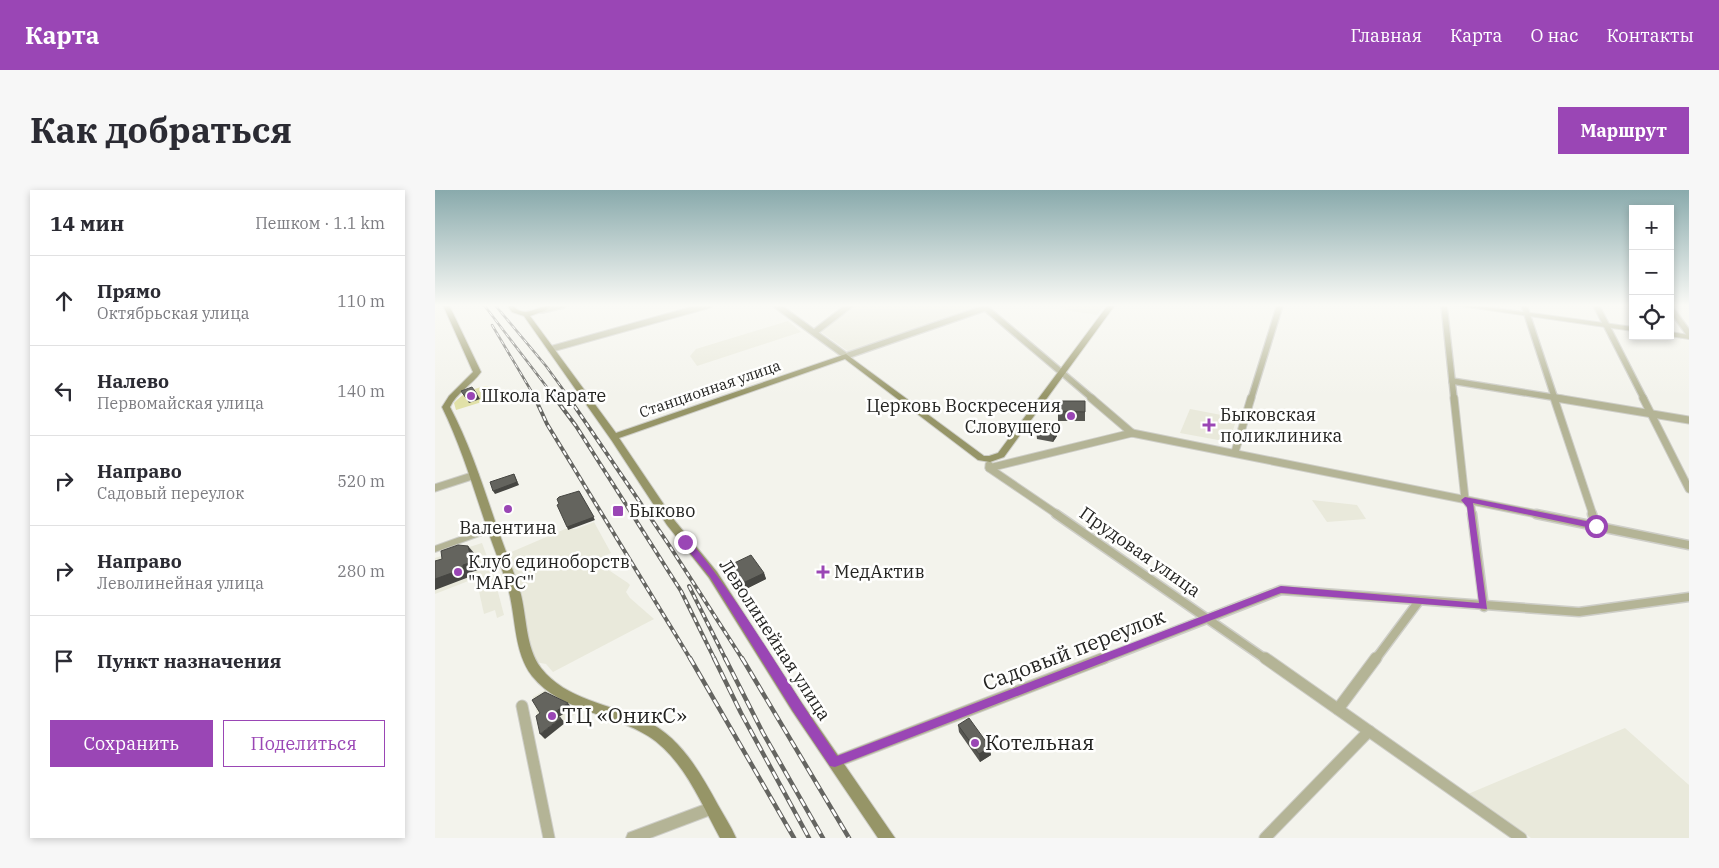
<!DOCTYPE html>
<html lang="ru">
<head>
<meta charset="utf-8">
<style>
	:root { --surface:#fff; --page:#f7f7f7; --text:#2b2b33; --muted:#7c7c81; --line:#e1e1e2; --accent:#9a46b5 }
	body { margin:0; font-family:"IBM Plex Serif",serif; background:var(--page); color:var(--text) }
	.controls { position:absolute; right:15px; top:15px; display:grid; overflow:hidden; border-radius:0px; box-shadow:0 2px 8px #0003 }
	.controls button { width:45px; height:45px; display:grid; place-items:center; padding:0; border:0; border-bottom:1px solid var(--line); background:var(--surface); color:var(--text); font:25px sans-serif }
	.stop { position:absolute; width:15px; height:15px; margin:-11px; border:4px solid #9a46b5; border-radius:50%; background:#fff }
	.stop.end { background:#9a46b5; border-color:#fff; box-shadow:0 1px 5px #0008 }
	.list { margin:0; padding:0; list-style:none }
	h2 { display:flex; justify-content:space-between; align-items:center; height:65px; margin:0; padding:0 20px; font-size:21px }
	h2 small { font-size:16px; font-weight:400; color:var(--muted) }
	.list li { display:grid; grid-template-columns:32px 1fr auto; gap:15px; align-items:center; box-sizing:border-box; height:90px; padding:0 20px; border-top:1px solid var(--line) }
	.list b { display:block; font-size:19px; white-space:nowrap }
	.list p { margin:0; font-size:16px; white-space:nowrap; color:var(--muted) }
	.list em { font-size:16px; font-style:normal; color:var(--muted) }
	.actions { display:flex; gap:10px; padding:15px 20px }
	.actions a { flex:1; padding:11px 0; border:1px solid var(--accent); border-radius:0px; text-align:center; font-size:18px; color:var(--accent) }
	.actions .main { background:var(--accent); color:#fff }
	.icon { flex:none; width:28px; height:28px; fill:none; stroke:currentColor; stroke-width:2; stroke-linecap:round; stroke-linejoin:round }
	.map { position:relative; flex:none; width:1254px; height:648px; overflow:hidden; border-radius:0px }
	header { display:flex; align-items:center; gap:30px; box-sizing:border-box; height:70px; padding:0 25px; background:var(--accent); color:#fff }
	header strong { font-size:24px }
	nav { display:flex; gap:28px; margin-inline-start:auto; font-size:18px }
	.intro { display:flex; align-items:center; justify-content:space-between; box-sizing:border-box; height:120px; padding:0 30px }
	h1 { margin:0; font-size:35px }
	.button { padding:12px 22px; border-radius:0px; background:var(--accent); color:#fff; font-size:18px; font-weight:700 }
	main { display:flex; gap:30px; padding:0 30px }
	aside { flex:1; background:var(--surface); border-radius:0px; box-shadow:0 2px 8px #0003 }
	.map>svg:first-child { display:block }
	.built { fill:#e9e9db }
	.green { fill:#e1e1a8 }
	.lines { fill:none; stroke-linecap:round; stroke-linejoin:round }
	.minor-far3-casing { stroke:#cecec8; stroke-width:8 }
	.minor-far2-casing { stroke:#cecec8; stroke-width:9 }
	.minor-far1-casing { stroke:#cecec8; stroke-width:11 }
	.minor-casing { stroke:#cecec8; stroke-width:13 }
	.tertiary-casing { stroke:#cecec8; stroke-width:2 }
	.secondary-casing { stroke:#cecec8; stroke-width:2 }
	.minor-far3 { stroke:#b4b496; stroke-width:5.5 }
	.minor-far2 { stroke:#b4b496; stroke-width:7 }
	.minor-far1 { stroke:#b4b496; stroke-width:8 }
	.minor { stroke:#b4b496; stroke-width:11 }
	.tertiary { fill:#b4b496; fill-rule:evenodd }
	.secondary { fill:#969567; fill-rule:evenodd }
	.rail-far2-casing { stroke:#656561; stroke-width:2.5 }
	.rail-far1-casing { stroke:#656561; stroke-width:4 }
	.rail-casing { stroke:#656561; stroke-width:4.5 }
	.rail-far2 { stroke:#fffffe; stroke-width:1; stroke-dasharray:4.5; stroke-linecap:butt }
	.rail-far1 { stroke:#fffffe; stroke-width:2; stroke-dasharray:5; stroke-linecap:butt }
	.rail { stroke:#fffffe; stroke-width:2.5; stroke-dasharray:8; stroke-linecap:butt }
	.wall { fill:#565651 }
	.shaded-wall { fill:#464642 }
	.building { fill:#64645e; stroke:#464642 }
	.route { fill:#9a46b5 }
	.poi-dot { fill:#9a46b5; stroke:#fffffe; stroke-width:2 }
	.labels { text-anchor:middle; stroke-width:5; stroke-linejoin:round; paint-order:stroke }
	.far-street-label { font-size:15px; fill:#242422; stroke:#fffffe }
	.poi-label { font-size:18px; fill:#242422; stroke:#fffffe; text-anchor:start }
	.street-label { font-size:18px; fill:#242422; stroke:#fffffe }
	.near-street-label { font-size:21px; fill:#242422; stroke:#fffffe }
	.near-poi-label { font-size:21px; fill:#242422; stroke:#fffffe; text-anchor:start }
</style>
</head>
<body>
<header>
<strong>Карта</strong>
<nav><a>Главная</a><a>Карта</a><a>О нас</a><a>Контакты</a></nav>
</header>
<div class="intro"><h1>Как добраться</h1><a class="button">Маршрут</a></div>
<main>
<aside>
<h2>14 мин<small>Пешком · 1.1 km</small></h2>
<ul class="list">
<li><svg class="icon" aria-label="ahead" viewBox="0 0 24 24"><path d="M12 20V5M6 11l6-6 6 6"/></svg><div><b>Прямо</b><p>Октябрьская улица</p></div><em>110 m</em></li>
<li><svg class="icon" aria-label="left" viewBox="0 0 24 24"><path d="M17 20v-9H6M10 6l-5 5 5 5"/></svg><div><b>Налево</b><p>Первомайская улица</p></div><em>140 m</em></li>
<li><svg class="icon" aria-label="right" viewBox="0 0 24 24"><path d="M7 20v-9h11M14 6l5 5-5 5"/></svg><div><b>Направо</b><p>Садовый переулок</p></div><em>520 m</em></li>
<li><svg class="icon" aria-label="right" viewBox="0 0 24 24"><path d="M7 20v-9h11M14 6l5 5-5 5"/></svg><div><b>Направо</b><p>Леволинейная улица</p></div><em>280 m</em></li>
<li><svg class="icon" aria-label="arrive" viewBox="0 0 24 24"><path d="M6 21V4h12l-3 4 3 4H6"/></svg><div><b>Пункт назначения</b></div></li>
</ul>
<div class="actions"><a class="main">Сохранить</a><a>Поделиться</a></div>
</aside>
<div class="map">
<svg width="1254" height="648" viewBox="0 0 1254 648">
	<rect width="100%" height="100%" fill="#f3f3ec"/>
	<g class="built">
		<path d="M420,115H542L545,117L414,162L386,142Z"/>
		<path d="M622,115H669L662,125L630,120Z"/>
		<path d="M353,131L366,142L262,176L255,166L261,159Z"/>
		<path d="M755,219L802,228L794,252L745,243Z"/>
		<path d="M877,310L922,315L931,329L892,332Z"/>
		<path d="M159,332L176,363L160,371L193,393L195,395L191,402L195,408L219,429L118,482L111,474L100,472L74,363L130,339H141Z"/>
		<path d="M47,353L58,383L69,425L62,428L60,420L49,424L41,388L0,404V368Z"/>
		<path d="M110,500L148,518L108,549L98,507Z"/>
		<path d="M1190,538L1254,595V648H1096L1033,604Z"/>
	</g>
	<path class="green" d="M50,196L57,197L63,207L21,220L19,213C28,203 38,199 50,196Z"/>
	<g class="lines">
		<defs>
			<g id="minor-far3">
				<path d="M341,115L411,166L550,118"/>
				<path d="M547,115L658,209"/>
				<path d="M1009,115L1019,209"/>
				<path d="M1089,115L1120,209"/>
				<path d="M1161,115L1209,209"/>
				<path d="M1235,117L1254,144"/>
				<path d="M107,120L128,115"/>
				<path d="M380,142L415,115"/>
				<path d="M116,159L274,115"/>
				<path d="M1017,191L1129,209"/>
				<path d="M816,209L845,115"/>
			</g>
			<g id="minor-far2">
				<path d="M656,208L697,243"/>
				<path d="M1019,208L1030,309L1036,317L1037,325"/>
				<path d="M1119,208L1158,325"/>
				<path d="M1121,208L1254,230"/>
				<path d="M1208,208L1254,299"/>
				<path d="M800,262L816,208"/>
				<path d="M554,275V278L623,325"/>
				<path d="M554,278L697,243L1107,325"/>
				<path d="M0,298L40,285"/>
			</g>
			<g id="minor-far1">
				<path d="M621,324L832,470"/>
				<path d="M1037,324L1049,417"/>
				<path d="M1101,324L1254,355"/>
				<path d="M1157,324L1161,336"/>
				<path d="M666,470L846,400L1144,422L1254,407"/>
				<path d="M940,470L984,411"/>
			</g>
			<g id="minor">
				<path d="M830,468L1086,648"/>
				<path d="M87,516L114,648"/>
				<path d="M903,519L941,468"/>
				<path d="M400,572L669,468"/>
				<path d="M830,648L934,541"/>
			</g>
			<g id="tertiary">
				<path d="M1019,115H1037L1198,137V141Z"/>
				<path d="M1235,142L1254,145V149L1235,146Z"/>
				<path d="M58,335L61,336L62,338L61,340L0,362V356Z"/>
				<path d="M276,612L281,613L283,618L281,623L215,648H191L193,643Z"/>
			</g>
			<g id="secondary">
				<path d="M8,115H14L46,182C37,195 21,203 15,217C35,255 48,296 62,337C70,359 78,380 85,401C92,425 90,457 106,478C131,510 175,514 209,530C245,546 265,582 283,615C289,626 296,636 301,648H285C266,613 248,568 213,546C177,523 126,522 97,486C79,462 81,430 74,402C68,380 59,359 52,338C38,297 26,256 7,217L14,206L38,182Z"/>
				<path d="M72,115H78C88,130 105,115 118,115L109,121L95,126L181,243L411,164L549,266H554L563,263L673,115H680L569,267L555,272L543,270L410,169L184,248L240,331L282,382L367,513L460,648H443L357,521L274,388L232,335L177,251L89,126L77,122Z"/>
			</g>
		</defs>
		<use href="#minor-far3" class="minor-far3-casing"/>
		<use href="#minor-far2" class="minor-far2-casing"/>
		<use href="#minor-far1" class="minor-far1-casing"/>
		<use href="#minor" class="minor-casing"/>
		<use href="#tertiary" class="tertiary-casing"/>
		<use href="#secondary" class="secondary-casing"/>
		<use href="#minor-far3" class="minor-far3"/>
		<use href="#minor-far2" class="minor-far2"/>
		<use href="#minor-far1" class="minor-far1"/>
		<use href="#minor" class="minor"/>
		<use href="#tertiary" class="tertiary"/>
		<use href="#secondary" class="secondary"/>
		<defs>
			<g id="rail-far2">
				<path d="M49,115L121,209"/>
				<path d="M60,115L111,176L135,209"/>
				<path d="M57,135L101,209"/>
			</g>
			<g id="rail-far1">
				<path d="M100,208L112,234L256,470"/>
				<path d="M120,208L141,236L246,401L280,470"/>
				<path d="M134,208L234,355L308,470"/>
				<path d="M254,396L291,470"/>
			</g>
			<g id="rail">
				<path d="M255,468L359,648"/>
				<path d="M279,468L306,523L374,648"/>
				<path d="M290,468L328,543L388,648"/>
				<path d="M307,468L414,648"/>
			</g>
		</defs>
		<use href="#rail-far2" class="rail-far2-casing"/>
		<use href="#rail-far1" class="rail-far1-casing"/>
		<use href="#rail" class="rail-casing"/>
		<use href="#rail-far2" class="rail-far2"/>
		<use href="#rail-far1" class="rail-far1"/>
		<use href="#rail" class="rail"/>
	</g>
	<g class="wall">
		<rect x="623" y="211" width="27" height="20"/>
		<path d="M606,233L622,246L618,252L602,249L601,239Z"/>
		<path d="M295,375L329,383L331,389L311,399L298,380Z"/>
		<path d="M523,535L556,565L545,572L524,542Z"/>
	</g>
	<g class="shaded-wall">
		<path d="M42,204L45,209L34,213L31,208Z"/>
		<path d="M622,236V246L618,252V242Z"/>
		<path d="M79,284L84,295L60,304L58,301Z"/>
		<path d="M144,301L160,330L133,340L132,337Z"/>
		<path d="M33,356L40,364L43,380L34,383V387L0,400V389L28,375Z"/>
		<path d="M329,383L331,389L311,399L308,393Z"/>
		<path d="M133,513L137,518L118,531L114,526Z"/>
		<path d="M126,528L130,533L110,549L105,544Z"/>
		<path d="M555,557L556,565L545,572L544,564Z"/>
	</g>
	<g class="building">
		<path d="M37,197L42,204L31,208L26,201Z"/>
		<path d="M623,211H650V222L623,221Z"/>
		<path d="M606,233L622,236L618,242L601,239Z"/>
		<path d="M79,284L82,292L58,301L55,292Z"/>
		<path d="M144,301L159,327L132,337L122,315L124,314L122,309L124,307Z"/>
		<path d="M23,355L33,356L37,372L28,375V379L0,389V371L7,369L6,361Z"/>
		<path d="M316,365L329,383L308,393L295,375Z"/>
		<path d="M110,502L133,513L114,526L126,528L105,544L101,526L105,523L97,510Z"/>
		<path d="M534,528L555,557L544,564L523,535Z"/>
	</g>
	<linearGradient id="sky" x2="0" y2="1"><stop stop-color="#89aaac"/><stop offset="0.56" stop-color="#fafaf6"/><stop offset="1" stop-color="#fafaf6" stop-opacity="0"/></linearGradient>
	<rect width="1254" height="206" fill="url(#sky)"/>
	<path class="route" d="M1030,307L1161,333L1166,336L1161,339L1038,313L1052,419L846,403L400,577L395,576L358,521L275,387L246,352L254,350C310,416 352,495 402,566L846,396L1044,413L1032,317L1026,310Z"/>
	<g class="poi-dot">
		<circle cx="36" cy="206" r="5"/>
		<circle cx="636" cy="226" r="5"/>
		<path d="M771.5 227.5h5v5h5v5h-5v5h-5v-5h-5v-5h5z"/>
		<circle cx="73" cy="319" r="5"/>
		<rect x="177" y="315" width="12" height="12" rx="2.5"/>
		<circle cx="23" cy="382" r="5"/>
		<path d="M385.5 374.5h5v5h5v5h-5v5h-5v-5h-5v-5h5z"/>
		<circle cx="117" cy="526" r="5"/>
		<circle cx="540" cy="553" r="5"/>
	</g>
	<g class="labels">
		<g class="far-street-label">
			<text transform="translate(275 199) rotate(-19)" y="5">Станционная улица</text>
		</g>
		<g class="poi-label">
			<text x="46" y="212">Школа Карате</text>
			<text x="626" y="222" text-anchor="end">Церковь Воскресения<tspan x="626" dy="21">Словущего</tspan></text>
			<text x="785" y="231">Быковская<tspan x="785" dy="21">поликлиника</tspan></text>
			<text x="194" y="327">Быково</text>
			<text x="73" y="344" text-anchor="middle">Валентина</text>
			<text x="33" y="378">Клуб единоборств<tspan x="33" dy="21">"МАРС"</tspan></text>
			<text x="399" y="388">МедАктив</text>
		</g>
		<g class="street-label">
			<text transform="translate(705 362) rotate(35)" y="6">Прудовая улица</text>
			<text transform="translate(340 450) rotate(57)" y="6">Леволинейная улица</text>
		</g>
		<g class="near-street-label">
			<text transform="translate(639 460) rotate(-21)" y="7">Садовый переулок</text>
		</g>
		<g class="near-poi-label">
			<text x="127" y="533">ТЦ «ОникС»</text>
			<text x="550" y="560">Котельная</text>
		</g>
	</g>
</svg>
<div class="controls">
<button>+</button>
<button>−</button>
<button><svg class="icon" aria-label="locate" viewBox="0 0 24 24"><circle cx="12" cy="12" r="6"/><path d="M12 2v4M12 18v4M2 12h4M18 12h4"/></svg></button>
</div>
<div class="stop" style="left:1161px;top:336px"></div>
<div class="stop end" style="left:250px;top:352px"></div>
</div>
</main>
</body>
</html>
